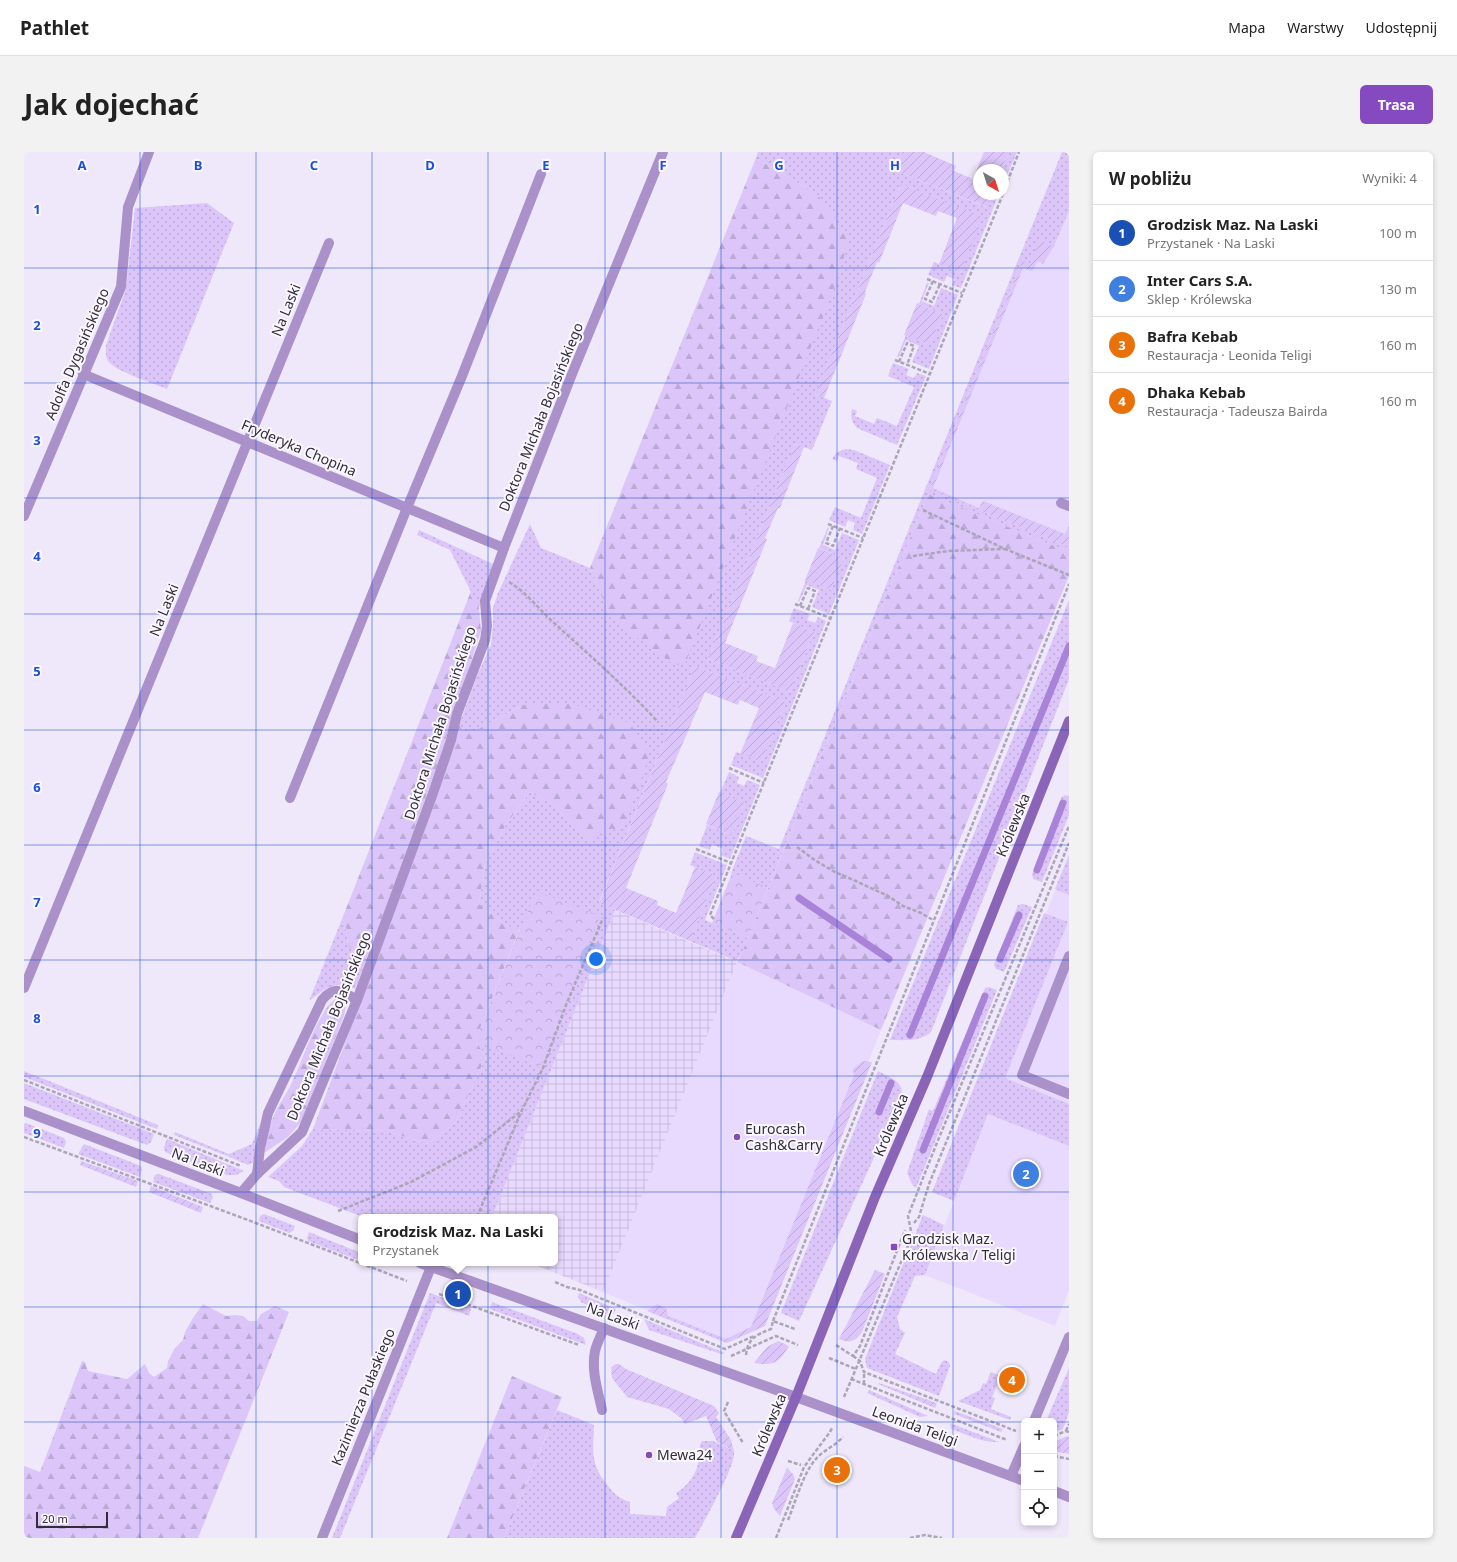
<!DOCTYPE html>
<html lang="pl">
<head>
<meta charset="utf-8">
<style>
	:root { --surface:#fff; --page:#f2f2f2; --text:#222; --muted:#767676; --line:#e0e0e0; --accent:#8549c0 }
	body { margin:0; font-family:"Noto Sans",sans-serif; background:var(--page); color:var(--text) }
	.controls { position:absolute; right:12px; bottom:12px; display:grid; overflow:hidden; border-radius:6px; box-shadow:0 2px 6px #0003 }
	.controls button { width:36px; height:36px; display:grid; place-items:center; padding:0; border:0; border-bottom:1px solid var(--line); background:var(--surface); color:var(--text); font:20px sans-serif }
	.compass { position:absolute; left:949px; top:12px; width:36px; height:36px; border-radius:50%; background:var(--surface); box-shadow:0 2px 6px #0003; rotate:141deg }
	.scale { position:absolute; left:12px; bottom:10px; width:72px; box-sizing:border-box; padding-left:4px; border:2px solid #322d39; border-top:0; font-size:11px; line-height:14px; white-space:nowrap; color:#322d39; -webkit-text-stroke:3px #faf8fe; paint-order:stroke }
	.you { position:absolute; left:572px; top:807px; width:14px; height:14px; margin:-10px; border:3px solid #fff; border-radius:50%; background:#1a73e8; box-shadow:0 0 0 6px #1a73e833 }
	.badge { display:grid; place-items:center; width:26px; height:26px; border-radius:50%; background:var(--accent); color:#fff; font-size:13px; font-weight:700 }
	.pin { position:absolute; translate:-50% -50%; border:2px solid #fff; box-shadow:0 1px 4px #0006 }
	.popup { position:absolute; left:334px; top:1062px; width:200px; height:52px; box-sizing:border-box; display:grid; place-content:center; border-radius:6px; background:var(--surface); filter:drop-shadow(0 1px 3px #0005); font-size:13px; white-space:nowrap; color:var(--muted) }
	.popup b { font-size:15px; color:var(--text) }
	.popup::after { content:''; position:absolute; left:50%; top:100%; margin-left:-8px; border:8px solid transparent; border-top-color:var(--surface) }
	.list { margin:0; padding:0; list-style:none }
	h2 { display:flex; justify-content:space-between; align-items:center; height:52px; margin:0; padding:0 16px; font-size:17px }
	h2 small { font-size:13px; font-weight:400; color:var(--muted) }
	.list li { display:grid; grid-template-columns:26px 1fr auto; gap:12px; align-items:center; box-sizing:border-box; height:56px; padding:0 16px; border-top:1px solid var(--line) }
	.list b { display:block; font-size:15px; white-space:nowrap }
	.list p { margin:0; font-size:13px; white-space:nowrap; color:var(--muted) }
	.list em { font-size:13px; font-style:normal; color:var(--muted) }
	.icon { flex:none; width:22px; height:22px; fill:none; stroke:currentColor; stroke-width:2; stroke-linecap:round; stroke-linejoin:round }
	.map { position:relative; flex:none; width:1045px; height:1386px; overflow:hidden; border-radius:6px }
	header { display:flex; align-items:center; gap:24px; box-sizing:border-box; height:56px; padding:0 20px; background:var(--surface); border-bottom:1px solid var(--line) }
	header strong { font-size:19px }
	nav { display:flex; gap:22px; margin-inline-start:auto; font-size:14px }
	.intro { display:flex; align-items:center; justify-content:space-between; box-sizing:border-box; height:96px; padding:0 24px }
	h1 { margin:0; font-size:28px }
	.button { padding:10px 18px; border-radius:6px; background:var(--accent); color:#fff; font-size:14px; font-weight:700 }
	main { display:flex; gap:24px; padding:0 24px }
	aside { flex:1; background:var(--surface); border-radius:6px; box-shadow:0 2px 6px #0003 }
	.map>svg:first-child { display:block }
	.built { fill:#e8d9ff }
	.industrial { fill:url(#industrial-grid) }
	.grass { fill:url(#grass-dots) }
	.forest { fill:url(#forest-firs) }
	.park { fill:url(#park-crowns) }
	.garden { fill:url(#garden-furrows) }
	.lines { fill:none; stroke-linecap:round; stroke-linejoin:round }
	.stream { stroke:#a983d8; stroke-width:7 }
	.path { stroke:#aba5b6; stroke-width:2.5; stroke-dasharray:4 2; stroke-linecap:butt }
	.service { stroke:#aa91c9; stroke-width:10 }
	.minor { stroke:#aa91c9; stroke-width:10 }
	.tertiary { stroke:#aa91c9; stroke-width:10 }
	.secondary { stroke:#8a64b6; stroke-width:10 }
	.grid { fill:none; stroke:#1d4ed8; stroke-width:1; stroke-opacity:0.55 }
	.poi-dot { fill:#8549c0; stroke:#faf8fe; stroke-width:1.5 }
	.labels { text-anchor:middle; stroke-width:4; stroke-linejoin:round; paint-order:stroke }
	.street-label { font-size:14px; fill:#322d39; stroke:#faf8fe }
	.poi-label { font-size:14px; fill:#322d39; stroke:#faf8fe; text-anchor:start }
	.grid-label { font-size:13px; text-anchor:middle; font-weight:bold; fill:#1d4ed8; stroke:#faf8fe; stroke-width:4; stroke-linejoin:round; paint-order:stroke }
</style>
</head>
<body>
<header>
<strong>Pathlet</strong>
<nav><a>Mapa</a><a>Warstwy</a><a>Udostępnij</a></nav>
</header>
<div class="intro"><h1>Jak dojechać</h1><a class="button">Trasa</a></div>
<main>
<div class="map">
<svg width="1045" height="1386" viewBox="0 0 1045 1386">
	<defs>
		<pattern id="industrial-grid" width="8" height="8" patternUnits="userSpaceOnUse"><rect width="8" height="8" fill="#e8d9ff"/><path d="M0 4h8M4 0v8" fill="none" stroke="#c7bbdb"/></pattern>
		<pattern id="grass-dots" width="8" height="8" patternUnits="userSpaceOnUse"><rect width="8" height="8" fill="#dbc5f9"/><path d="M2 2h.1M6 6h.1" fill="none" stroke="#bcaad6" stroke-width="1.8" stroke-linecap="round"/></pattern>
		<pattern id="forest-firs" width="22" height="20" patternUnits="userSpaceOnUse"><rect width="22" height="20" fill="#dbc5f9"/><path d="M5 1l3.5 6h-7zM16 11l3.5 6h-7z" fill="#bcaad6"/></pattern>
		<pattern id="park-crowns" width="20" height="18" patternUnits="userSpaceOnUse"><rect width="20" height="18" fill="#dbc5f9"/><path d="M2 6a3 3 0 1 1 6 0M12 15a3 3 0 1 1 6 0" fill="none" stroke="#bcaad6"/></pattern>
		<pattern id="garden-furrows" width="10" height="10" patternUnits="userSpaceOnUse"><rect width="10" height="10" fill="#dbc5f9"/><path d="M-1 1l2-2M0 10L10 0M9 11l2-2" fill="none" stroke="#bcaad6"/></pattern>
	</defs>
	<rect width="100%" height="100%" fill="#efe8fb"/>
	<g class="built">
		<path d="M1045,0V400L904,342Z"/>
		<path d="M1045,705V993L984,970L1045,994V1138L1031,1174L901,1123L964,962L943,954Z"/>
		<path d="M713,810L857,878L739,1174L702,1191L579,1140Z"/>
	</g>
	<path class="industrial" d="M591,758L713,810L579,1140L506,1111H531V1065H468Z"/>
	<g class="grass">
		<path d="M734,0H879L872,19L962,55L968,42H975L937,136L928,133L931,127L923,124L920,130L904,123L910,110L936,121L958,65L877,32L791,242L808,249L788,298L771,292L684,507L766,540L790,480L765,469L770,456L786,462L783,468L791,471L794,465L802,469L739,626L707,613L712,600L737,610L762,550L671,514L575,750L591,758L468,1065H339L260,1035L255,1029L244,1025L278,994L289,977L362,979L404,992L432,970L462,904L451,889L496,777L483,774L455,752L461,712L483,671L506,640L531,654L562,689L503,551L445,582L435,573L453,524L467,493L469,473V456L474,441L506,372L517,396L566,416L587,466L793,42L732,6Z"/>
		<path d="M985,0H993L979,33V18H978Z"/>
		<path d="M1038,0H1045V59L1030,94L1016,88L1006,112L998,109L905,338L1045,395V400L904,342L744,736L707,721L722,684L755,697Z"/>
		<path d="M183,51L210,71L143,237C130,231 92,220 84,209C81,204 82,198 82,193L102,137L111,56Z"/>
		<path d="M903,131H905L898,149L910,154L917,136L934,143L905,217L888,210L895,194L882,188L875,205H873L882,183L906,193L919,162L895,152Z"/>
		<path d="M869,211L885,217L882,223L890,226L893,221L902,224L873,293L833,276C828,270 826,265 828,257L833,259L831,264L850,272L853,266L873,274L890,235L864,224Z"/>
		<path d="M822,297L830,298L866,313L838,382L829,378L831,371L824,368L821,375L805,368L811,355L837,366L853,326L832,317L834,311L815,304L813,309L808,307L813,300Z"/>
		<path d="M804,375L805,376L799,393L811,398L818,381L835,388L805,462L788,455L795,438L783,433L775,450L774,449L782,428L807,438L820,406L795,396Z"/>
		<path d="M395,378L469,412L455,456L426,398L393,383Z"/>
		<path d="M1045,448V527L907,880C896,890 880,888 866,888Z"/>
		<path d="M705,620L715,625L713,631L720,634L723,628L736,633L706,707L697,703L699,697L688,692L686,698L675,694L683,673L708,683L721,651L696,641Z"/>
		<path d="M1041,643L1045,644V663L1018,730L1009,727L1008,722L1037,646Z"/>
		<path d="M671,700L703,713L681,768L724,786L717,803L712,809L666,789L692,724L666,713Z"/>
		<path d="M1045,703V743L1031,737Z"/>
		<path d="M999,752L1008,755L980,820L972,817L970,813L994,753Z"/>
		<path d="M1020,761L1044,770L981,926L1045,952V994L964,962L930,1049L908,1040Z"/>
		<path d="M318,767C326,775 320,788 327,797C330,801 338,804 343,807L331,837C313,826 299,838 285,849Z"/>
		<path d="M965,835L973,838L892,1036L888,1032L883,1021L905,957L909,959L961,836Z"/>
		<path d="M0,919L134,973L133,977L0,925Z"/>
		<path d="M854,919C861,923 870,926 875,932C885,945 866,972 860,984L775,1169L757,1161Z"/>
		<path d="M0,931L130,982L127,990L123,993L0,947Z"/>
		<path d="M2,971L40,986L42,990L40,996L0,981V972Z"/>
		<path d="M236,972L229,1011L224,1013L203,1004L205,1002L228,992Z"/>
		<path d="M143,987L220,1019L212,1023H203L141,1000L140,995Z"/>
		<path d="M60,992L117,1014L118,1017L116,1025L54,1002Z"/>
		<path d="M135,1022L188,1042L189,1045L186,1051L129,1030L131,1023Z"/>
		<path d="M240,1062L271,1074L269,1079L265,1081L235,1069L236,1064Z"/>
		<path d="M899,1063L920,1073L901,1123L891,1124L873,1165L876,1177L881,1181L871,1202L912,1222L917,1211L920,1208L925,1210L926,1214L915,1244L843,1216L841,1207Z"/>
		<path d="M285,1080L337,1101V1109L284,1089L283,1086Z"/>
		<path d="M406,1141L447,1156L445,1164L412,1151L316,1386H308Z"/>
		<path d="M555,1141L592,1157L590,1161L586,1164L557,1150L554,1145Z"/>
		<path d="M468,1150L554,1182L560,1186L562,1193L466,1157Z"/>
		<path d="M620,1167L701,1201L697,1202L625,1178Z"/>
		<path d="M1045,1216V1260L1039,1277L1030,1280V1269H1022Z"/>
		<path d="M967,1220L977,1224L968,1245L971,1246L967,1257L987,1265L986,1268L934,1249L956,1238L959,1231L962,1232Z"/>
		<path d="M845,1238L904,1264L896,1265L843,1241Z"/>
		<path d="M533,1258L570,1273C569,1300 566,1312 584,1334C590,1342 596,1347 606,1350V1362L642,1364L643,1355L655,1346L652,1341C664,1334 673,1322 675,1307C676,1299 674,1295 678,1289H689L710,1299C713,1312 679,1371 671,1386H480Z"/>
		<path d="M931,1259L979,1277L977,1280L930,1262Z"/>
		<path d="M926,1271L975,1290C958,1291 942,1282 927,1277Z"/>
	</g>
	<g class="forest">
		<path d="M732,6L793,42L825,86L814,127L661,512L650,513L587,466L566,416Z"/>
		<path d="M904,342L1045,400V424L857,878L713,810L717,803Z"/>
		<path d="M447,439L455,456L457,479L412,617L343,807C338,804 330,801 327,797C320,788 326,775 318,767Z"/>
		<path d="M503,551L548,552L606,571L625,602L618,627L598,674L562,689L531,654L506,640L483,671L461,712L455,752L483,774L496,776L451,889L462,904L432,970L404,992L362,979L289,977L337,848L435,573L445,582Z"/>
		<path d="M314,845C323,848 322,855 320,864L278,969L264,985L240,1001C242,988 245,975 250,963C256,950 264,940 269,928C279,908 295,855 314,845Z"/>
		<path d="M179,1152L202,1164L211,1163L219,1164L225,1169H233L237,1162L251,1154L265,1160L174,1386H0V1314L16,1320L58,1209L61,1210L64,1219L103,1227L121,1212L125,1221L130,1225L143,1216L144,1209L151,1196L159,1188L161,1180L169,1166Z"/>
		<path d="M488,1224L538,1245L480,1386H423Z"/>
	</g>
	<g class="park">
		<path d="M708,721L744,736L724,786L688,771Z"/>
		<path d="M512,739L576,764L516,915L451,889Z"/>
	</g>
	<g class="garden">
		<path d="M879,0H900L932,14L930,19L949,27L960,0H985L978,18H955V42H968L963,55L872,19Z"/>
		<path d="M877,32L959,65L936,121L915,112L933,66L914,59L912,64L879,51L855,111L853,110L841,140L842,142L800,246L791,242Z"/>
		<path d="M1016,88L1030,94L1019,112L1014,109L1008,119L999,116L909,336L955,356L959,349L1041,382L1045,374V395L905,338L998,109L1006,111Z"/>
		<path d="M893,151L919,162L906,193L880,183Z"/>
		<path d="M771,292L780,295L756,356H754L741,386L743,387L739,397L701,491L734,504L732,509L751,516L769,471L790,480L766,540L684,507Z"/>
		<path d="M794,396L820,406L807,438L781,428Z"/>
		<path d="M671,514L762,550L737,610L716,602L735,556L716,548L714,553L681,540L642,630L644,632L602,736L634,749L633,753L652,761L671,715L692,724L666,789L575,751Z"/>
		<path d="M695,640L721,651L708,683L682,672Z"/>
		<path d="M839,909L848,910L741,1174L703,1191L623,1159L633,1152L642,1156L644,1164L702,1187L727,1175L830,923L829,917Z"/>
		<path d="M151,980L205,1002L203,1004L150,983Z"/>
		<path d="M57,1009L114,1029L112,1035L56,1013Z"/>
		<path d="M127,1034L179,1055L177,1061L125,1040Z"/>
		<path d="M851,1118L861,1122L838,1180C832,1189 826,1192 815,1187Z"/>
		<path d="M754,1189L765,1194C755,1211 750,1214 730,1211L743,1195Z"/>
		<path d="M592,1212H595L602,1217L690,1254L695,1261L692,1265L707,1288L710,1299L693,1290L682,1264L661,1272L657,1266L645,1257L603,1245L588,1226L587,1215Z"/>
		<path d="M855,1231L913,1251L911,1256L854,1232Z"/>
		<path d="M1043,1284L1045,1285V1302L1030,1299V1290Z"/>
		<path d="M763,1316L769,1322L771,1327L756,1364L750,1357L748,1351Z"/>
	</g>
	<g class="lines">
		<g class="stream">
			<path d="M1013,718L1039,651"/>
			<path d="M775,746L865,807"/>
			<path d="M976,807L995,763"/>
			<path d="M886,883L1045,494"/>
			<path d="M855,960L867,931"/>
			<path d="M899,998L961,844"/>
		</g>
		<g class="path">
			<path d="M979,41L995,0"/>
			<path d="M903,127L938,141"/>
			<path d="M909,129L901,147L908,150L916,132"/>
			<path d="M871,208L906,222"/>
			<path d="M875,210L883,191L890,194L883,213"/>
			<path d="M899,358L981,397L1045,423"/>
			<path d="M804,372L839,386"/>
			<path d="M809,374L802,391L809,394L816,376"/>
			<path d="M889,404L924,399L980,397"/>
			<path d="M485,430C502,440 514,456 528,469C564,502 601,534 634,570"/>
			<path d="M771,452L806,466"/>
			<path d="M776,454L784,436L791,439L784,457"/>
			<path d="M705,616L740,631"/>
			<path d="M773,695L792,709L811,720L834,730L864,744L879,754L897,761L909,768"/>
			<path d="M672,697L707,711"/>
			<path d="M690,767L686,763L979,42"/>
			<path d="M0,928L217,1014"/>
			<path d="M0,985L224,1068L383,1129"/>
			<path d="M314,1059L387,1030L452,995L496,960"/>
			<path d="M453,1065L497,960L519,916L542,853L579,766"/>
			<path d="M890,1071L895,1065L905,1032L1045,691"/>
			<path d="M531,1130L543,1135L556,1138L701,1197L730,1184"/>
			<path d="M415,1142L555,1193"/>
			<path d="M749,1169L1045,432"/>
			<path d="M812,1193L829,1204L836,1194L881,1078"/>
			<path d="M722,1203C724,1186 732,1183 747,1177L749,1169L771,1177"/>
			<path d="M707,1204L752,1184L774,1193"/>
			<path d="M829,1204L836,1209L840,1220L992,1279"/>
			<path d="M805,1206L832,1217"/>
			<path d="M827,1227L983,1288"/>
			<path d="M840,1232V1220"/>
			<path d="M820,1245L888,1084L884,1064L912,993L1045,674"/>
			<path d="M704,1250L700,1259L719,1291"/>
			<path d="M1042,1279L1045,1272"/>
			<path d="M1030,1284L1042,1279L1045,1280"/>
			<path d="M1030,1304L1045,1307"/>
			<path d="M764,1309L777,1313"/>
			<path d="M764,1368C771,1351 779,1322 791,1308C798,1299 811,1294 819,1285"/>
			<path d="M752,1386L780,1315L788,1304L806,1280L808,1276"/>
			<path d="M886,1386L901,1383L918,1386"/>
		</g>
		<g class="service">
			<path d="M1037,351L1045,354"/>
			<path d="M266,646L383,356L438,224L517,22"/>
			<path d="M1045,804L998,923L1045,942"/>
			<path d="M233,1022L236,996L244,961L298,848C311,833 317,839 333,848"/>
			<path d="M578,1258C574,1239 567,1219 571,1199C573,1191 577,1183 580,1176"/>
		</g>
		<g class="minor">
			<path d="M59,222L480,396"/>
			<path d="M0,364L97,135L104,55L125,0"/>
			<path d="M0,836L305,91"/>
			<path d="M0,959L217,1041L337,1088"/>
			<path d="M217,1041L233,1022L278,980L333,848L409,641L427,588L433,562L461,488L463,474L461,449L480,396L548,222L639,0"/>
			<path d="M396,1111L772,1245"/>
			<path d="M1010,1269L1045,1185"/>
			<path d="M987,1324L1000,1294"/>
			<path d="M298,1386L407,1115"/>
		</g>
		<g class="tertiary">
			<path d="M772,1245L1000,1329"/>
			<path d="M1030,1339L1045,1345"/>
		</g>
		<path class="secondary" d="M712,1386L772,1245L851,1045L903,925L1045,569"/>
	</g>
	<path class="grid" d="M116,0V1386M232,0V1386M348,0V1386M464,0V1386M581,0V1386M697,0V1386M813,0V1386M929,0V1386M0,116H1045M0,231H1045M0,346H1045M0,462H1045M0,578H1045M0,693H1045M0,808H1045M0,924H1045M0,1040H1045M0,1155H1045M0,1270H1000M1030,1270H1045"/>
	<g class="poi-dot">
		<circle cx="713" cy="985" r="4"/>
		<rect x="866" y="1091" width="8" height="8" rx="2"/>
		<circle cx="625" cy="1303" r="4"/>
	</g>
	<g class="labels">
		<g class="street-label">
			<text transform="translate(262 158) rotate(-68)" y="5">Na Laski</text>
			<text transform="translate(53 202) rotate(-67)" y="5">Adolfa Dygasińskiego</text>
			<text transform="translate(517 265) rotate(-68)" y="5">Doktora Michała Bojasińskiego</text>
			<text transform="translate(275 296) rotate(23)" y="5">Fryderyka Chopina</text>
			<text transform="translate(140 458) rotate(-68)" y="5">Na Laski</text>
			<text transform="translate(416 571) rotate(-72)" y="5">Doktora Michała Bojasińskiego</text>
			<text transform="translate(989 673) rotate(-68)" y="5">Królewska</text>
			<text transform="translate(305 874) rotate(-68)" y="5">Doktora Michała Bojasińskiego</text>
			<text transform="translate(867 973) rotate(-67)" y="5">Królewska</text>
			<text transform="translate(174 1010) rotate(21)" y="5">Na Laski</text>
			<text transform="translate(589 1164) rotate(20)" y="5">Na Laski</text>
			<text transform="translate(339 1245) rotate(-68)" y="5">Kazimierza Pułaskiego</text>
			<text transform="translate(745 1273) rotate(-67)" y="5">Królewska</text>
			<text transform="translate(891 1274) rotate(20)" y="5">Leonida Teligi</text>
		</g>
		<g class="poi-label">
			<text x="721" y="982">Eurocash<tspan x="721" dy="16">Cash&amp;Carry</tspan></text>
			<text x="878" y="1092">Grodzisk Maz.<tspan x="878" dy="16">Królewska / Teligi</tspan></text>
			<text x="633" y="1308">Mewa24</text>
		</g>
	</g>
	<g class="grid-label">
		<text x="58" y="18">A</text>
		<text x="174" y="18">B</text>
		<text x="290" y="18">C</text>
		<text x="406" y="18">D</text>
		<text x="522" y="18">E</text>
		<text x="639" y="18">F</text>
		<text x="755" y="18">G</text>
		<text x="871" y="18">H</text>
		<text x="13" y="62">1</text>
		<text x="13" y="178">2</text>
		<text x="13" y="293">3</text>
		<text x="13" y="409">4</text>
		<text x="13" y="524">5</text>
		<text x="13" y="640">6</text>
		<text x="13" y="755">7</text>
		<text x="13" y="871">8</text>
		<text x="13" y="986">9</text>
	</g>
</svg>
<div class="controls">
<button>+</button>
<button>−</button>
<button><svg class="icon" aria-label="locate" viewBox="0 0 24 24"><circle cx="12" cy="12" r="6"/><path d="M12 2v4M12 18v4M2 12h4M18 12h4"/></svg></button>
</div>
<svg class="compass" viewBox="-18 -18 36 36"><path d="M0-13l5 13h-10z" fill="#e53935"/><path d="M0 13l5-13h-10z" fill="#767676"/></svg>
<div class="scale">20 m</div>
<div class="you"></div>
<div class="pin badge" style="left:434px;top:1142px;background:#1a4fb4">1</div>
<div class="popup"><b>Grodzisk Maz. Na Laski</b>Przystanek</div>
<div class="pin badge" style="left:1002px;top:1022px;background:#3f7fe0">2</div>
<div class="pin badge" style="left:813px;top:1318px;background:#e8710a">3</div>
<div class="pin badge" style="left:988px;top:1228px;background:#e8710a">4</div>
</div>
<aside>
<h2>W pobliżu<small>Wyniki: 4</small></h2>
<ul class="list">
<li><span class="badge" style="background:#1a4fb4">1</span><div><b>Grodzisk Maz. Na Laski</b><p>Przystanek · Na Laski</p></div><em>100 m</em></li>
<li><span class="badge" style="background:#3f7fe0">2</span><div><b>Inter Cars S.A.</b><p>Sklep · Królewska</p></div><em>130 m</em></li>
<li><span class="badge" style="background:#e8710a">3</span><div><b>Bafra Kebab</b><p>Restauracja · Leonida Teligi</p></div><em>160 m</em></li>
<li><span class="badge" style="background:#e8710a">4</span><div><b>Dhaka Kebab</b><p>Restauracja · Tadeusza Bairda</p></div><em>160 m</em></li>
</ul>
</aside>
</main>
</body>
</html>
